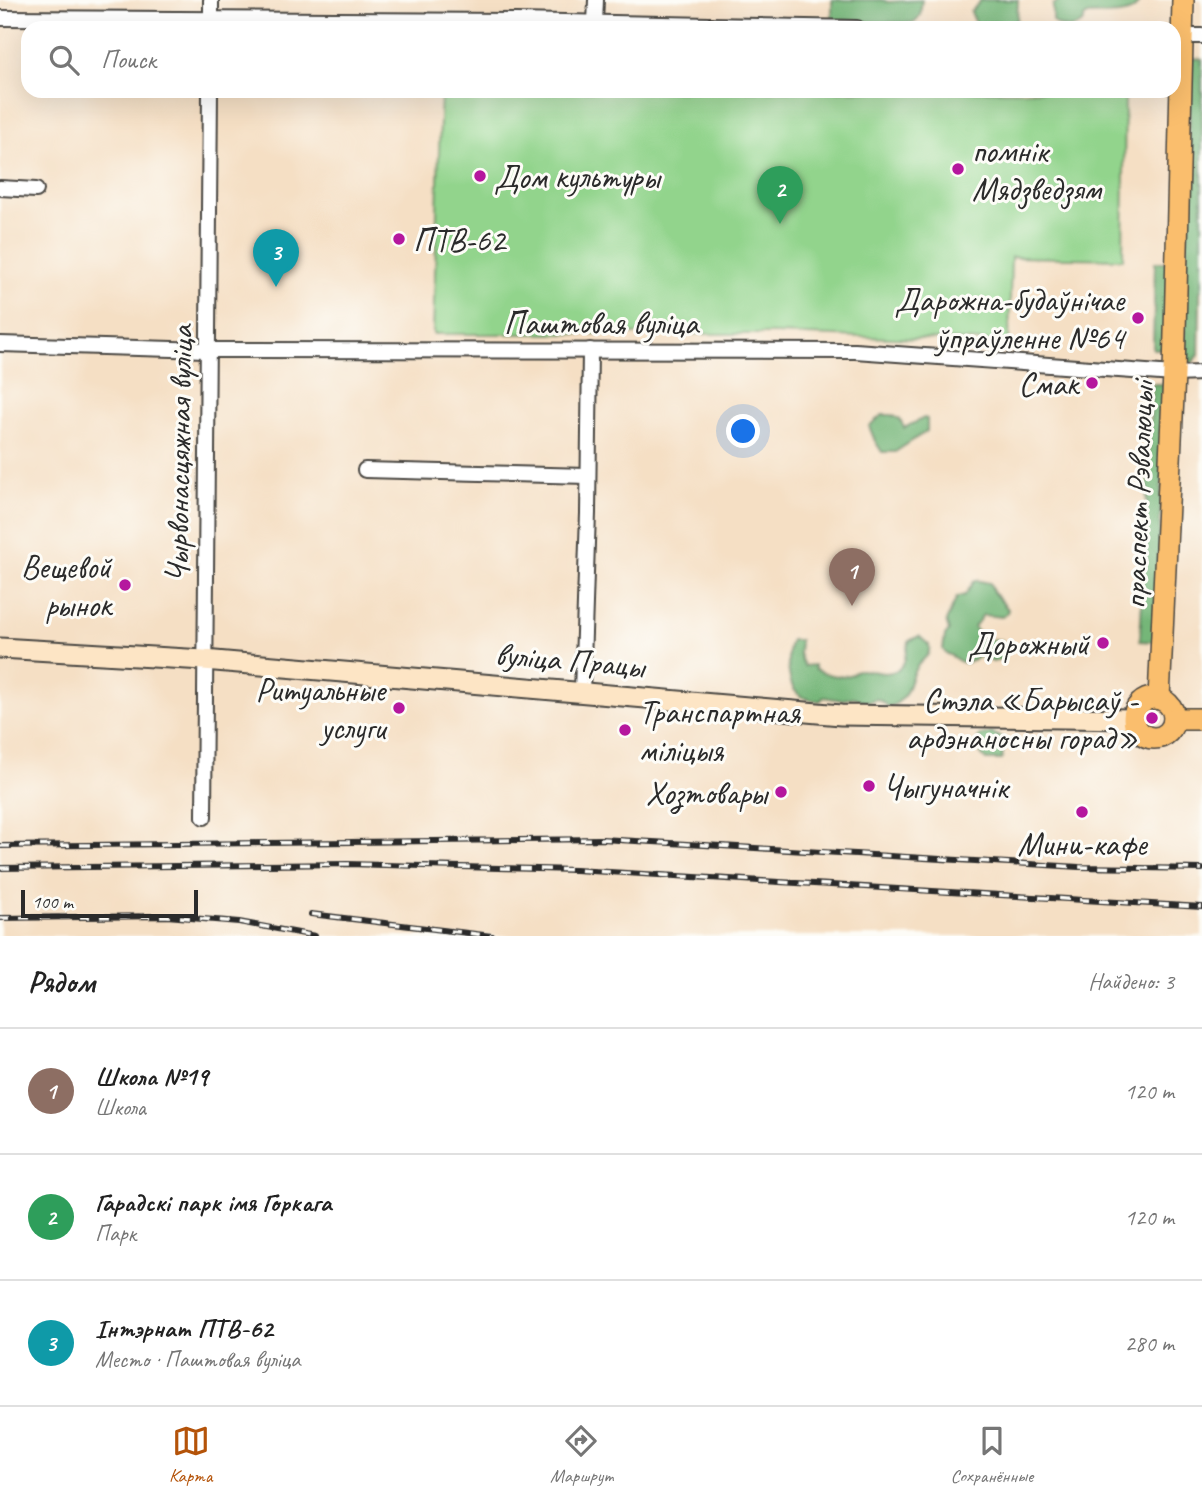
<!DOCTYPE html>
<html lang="ru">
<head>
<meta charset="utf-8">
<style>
	:root { --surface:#fff; --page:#f6f6f6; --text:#222; --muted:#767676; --line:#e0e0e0; --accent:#b45309 }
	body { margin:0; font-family:Caveat,sans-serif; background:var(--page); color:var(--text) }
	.scale { position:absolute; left:21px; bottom:18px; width:177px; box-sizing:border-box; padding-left:7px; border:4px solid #2b2b2b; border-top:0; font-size:19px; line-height:24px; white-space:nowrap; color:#2b2b2b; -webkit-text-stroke:5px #fdfcf7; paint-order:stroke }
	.you { position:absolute; left:744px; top:432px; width:24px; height:24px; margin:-18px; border:5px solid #fff; border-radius:50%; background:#1a73e8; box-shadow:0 0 0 10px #1a73e833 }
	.badge { display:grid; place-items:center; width:46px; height:46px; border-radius:50%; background:var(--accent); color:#fff; font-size:23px; font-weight:700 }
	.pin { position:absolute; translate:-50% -58px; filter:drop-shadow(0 2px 4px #0008) }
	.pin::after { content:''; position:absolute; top:37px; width:24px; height:21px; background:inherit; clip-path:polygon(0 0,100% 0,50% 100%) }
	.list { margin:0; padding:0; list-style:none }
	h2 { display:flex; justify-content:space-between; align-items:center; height:91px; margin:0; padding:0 28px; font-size:30px }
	h2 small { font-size:23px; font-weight:400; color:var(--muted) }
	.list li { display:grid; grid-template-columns:46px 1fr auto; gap:21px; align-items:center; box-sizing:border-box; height:126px; padding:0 28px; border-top:2px solid var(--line) }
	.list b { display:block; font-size:26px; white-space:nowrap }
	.list p { margin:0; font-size:23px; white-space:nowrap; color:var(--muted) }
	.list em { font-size:23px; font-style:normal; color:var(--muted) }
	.icon { flex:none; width:38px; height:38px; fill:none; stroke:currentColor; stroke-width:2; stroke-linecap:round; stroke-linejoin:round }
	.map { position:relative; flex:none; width:1202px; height:936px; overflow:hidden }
	.search { position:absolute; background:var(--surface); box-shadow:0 7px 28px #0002; left:21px; right:21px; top:21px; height:77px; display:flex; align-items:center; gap:18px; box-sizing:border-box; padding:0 24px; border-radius:21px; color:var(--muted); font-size:26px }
	.sheet { height:469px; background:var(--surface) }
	nav { display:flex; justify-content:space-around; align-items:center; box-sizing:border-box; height:98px; border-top:2px solid var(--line); background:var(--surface); font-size:19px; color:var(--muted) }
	nav a { display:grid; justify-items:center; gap:4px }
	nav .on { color:var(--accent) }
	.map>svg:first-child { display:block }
	.green { fill:#92d48c; stroke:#5e805c; stroke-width:2 }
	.forest { fill:#75b678; stroke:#507052; stroke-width:2 }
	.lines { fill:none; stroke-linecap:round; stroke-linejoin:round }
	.minor-casing { stroke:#494642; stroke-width:18 }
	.secondary-casing { stroke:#494642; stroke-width:23 }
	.primary-casing { stroke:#494642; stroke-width:24 }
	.minor { stroke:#fff; stroke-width:14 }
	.secondary { stroke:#fde5c5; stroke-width:19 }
	.primary { stroke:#fabe6d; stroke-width:21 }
	.rail-casing { stroke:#2b2b2b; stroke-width:6 }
	.rail { stroke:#fdfcf7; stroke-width:3.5; stroke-dasharray:10; stroke-linecap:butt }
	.poi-dot { fill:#b5179e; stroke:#fdfcf7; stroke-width:2.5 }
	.labels { text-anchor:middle; stroke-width:6; stroke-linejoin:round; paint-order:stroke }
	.poi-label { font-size:33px; fill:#2b2b2b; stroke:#fdfcf7; text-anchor:end }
	.street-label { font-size:33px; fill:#2b2b2b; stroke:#fdfcf7 }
</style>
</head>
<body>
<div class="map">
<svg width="1202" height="936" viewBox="0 0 1202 936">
	<rect width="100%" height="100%" fill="#fdfcf7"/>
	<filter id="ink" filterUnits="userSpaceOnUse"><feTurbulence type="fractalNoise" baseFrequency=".0143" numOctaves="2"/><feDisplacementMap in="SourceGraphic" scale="14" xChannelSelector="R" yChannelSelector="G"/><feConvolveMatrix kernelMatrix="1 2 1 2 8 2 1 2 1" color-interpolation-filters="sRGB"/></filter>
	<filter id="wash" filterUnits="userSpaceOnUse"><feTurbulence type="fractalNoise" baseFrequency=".00686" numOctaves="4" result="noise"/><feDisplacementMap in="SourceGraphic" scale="28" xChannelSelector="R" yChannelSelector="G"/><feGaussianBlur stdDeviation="1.57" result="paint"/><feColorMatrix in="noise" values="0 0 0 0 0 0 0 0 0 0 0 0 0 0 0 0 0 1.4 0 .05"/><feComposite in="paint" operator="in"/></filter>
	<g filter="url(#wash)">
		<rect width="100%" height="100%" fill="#f5dfc4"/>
		<path class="green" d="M441,91H1125L1123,259L1011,257L1009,342L775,334H433Z"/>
		<g class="forest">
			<path d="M832,0H882L888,2L922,0L920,15L914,23L832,20Z"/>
			<path d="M981,0H1018L1017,21L976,24L971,12Z"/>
			<path d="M1060,0H1139C1136,20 1102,13 1087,15L1084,18V22C1074,30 1062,30 1053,21V5Z"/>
			<path d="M1191,58L1202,59V285L1200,292L1199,355L1192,363L1184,360Z"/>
			<path d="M1155,262H1170L1168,349H1153Z"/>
			<path d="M1152,384H1166L1155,642L1140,641Z"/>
			<path d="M882,415H891L900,419L904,428L924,418L927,419V431L895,452H882L875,441L869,426Z"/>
			<path d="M975,580L990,583L993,592L1008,609L1007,613L1002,617L983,615L974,627L983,640H1002L1005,654L1003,658L993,662L981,656C965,661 969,668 953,657C943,650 950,660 943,649L945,636L949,631L946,621L957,597L965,595Z"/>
			<path d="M919,636L929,645C931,658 922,658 916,668C907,681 910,702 887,707L883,702L877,699L865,702L854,697L841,700L824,697L820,701C794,700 789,686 788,663C788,654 787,648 791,640H800L799,654L804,666L814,665L815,669C824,674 839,678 849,675C855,674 852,670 859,670C874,669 882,677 898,670L904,662L909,641Z"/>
			<path d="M991,733L1001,737L1004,745L1002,760H986C978,752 976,747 979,736Z"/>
		</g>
	</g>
	<g filter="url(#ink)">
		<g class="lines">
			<defs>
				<g id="minor">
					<path d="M0,18L516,21L857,28"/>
					<path d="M595,23L596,0"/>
					<path d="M211,27V0"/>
					<path d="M1175,36H1202"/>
					<path d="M0,188L36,190"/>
					<path d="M0,344L207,350L855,351L1174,374L1202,373"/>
					<path d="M365,470L588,476"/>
					<path d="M582,692L588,513L590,350"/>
					<path d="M204,817L210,91"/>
				</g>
				<path id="secondary" d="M0,648L204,660L841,715L1134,719"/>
				<g id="primary">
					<circle cx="1154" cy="718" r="20"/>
					<path d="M1159,699L1174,374L1183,0"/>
					<path d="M1174,719H1202"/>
				</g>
			</defs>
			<use href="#minor" class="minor-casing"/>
			<use href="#secondary" class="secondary-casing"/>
			<use href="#primary" class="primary-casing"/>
			<use href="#minor" class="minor"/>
			<use href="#secondary" class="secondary"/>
			<use href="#primary" class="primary"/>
			<defs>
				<g id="rail">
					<path d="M0,846L602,839L1079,867L1202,869"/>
					<path d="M0,868L347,864L575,870L1202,907"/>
					<path d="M311,914L492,936"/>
					<path d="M0,918L167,916L239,922L315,936"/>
				</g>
			</defs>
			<use href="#rail" class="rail-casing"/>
			<use href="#rail" class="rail"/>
		</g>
	</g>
	<g class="poi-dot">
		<circle cx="958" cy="169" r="7"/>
		<circle cx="480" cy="176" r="7"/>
		<circle cx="399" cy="239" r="7"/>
		<circle cx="1138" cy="318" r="7"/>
		<circle cx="1092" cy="383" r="7"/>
		<circle cx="125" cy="585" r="7"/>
		<circle cx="1103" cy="643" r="7"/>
		<circle cx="399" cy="708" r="7"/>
		<circle cx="1152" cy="718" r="7"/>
		<circle cx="625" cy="730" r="7"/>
		<circle cx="869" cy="786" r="7"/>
		<circle cx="781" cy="792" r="7"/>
		<circle cx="1082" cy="812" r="7"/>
	</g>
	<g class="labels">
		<g class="poi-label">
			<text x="972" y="162" text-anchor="start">помнік<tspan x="972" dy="38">Мядзведзям</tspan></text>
			<text x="494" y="188" text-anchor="start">Дом культуры</text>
			<text x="413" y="251" text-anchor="start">ПТВ-62</text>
			<text x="1124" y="311">Дарожна-будаўнічае<tspan x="1124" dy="38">ўпраўленне №64</tspan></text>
			<text x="1078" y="395">Смак</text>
			<text x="111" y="578">Вещевой<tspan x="111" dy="38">рынок</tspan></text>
			<text x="1089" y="655">Дорожный</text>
			<text x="385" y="701">Ритуальные<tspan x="385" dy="38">услуги</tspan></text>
			<text x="1138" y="711">Стэла «Барысаў -<tspan x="1138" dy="38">ардэнаносны горад»</tspan></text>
			<text x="639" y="723" text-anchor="start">Транспартная<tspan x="639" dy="38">міліцыя</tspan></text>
			<text x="883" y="798" text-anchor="start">Чыгуначнік</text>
			<text x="767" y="804">Хозтовары</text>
			<text x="1082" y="855" text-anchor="middle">Мини-кафе</text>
		</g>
		<g class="street-label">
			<text x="601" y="334">Паштовая вуліца</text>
			<text transform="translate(178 454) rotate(-89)" y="12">Чырвонасцяжная вуліца</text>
			<text transform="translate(1137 495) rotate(-88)" y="12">праспект Рэвалюцыі</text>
			<text transform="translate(570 659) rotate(5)" y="12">вуліца Працы</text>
		</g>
	</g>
</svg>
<div class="scale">100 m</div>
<div class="you"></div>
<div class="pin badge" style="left:852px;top:606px;background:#8d6e63">1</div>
<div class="pin badge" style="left:780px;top:224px;background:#2e9e5b">2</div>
<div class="pin badge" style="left:276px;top:287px;background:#0f9aa8">3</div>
<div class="search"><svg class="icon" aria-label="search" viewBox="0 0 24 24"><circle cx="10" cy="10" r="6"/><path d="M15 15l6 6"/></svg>Поиск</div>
</div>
<section class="sheet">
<h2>Рядом<small>Найдено: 3</small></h2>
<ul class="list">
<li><span class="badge" style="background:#8d6e63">1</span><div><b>Школа №19</b><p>Школа</p></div><em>120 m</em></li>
<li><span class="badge" style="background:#2e9e5b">2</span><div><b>Гарадскі парк імя Горкага</b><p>Парк</p></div><em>120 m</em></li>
<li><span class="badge" style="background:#0f9aa8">3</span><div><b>Інтэрнат ПТВ-62</b><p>Место · Паштовая вуліца</p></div><em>280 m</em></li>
</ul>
</section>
<nav>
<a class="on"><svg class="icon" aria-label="map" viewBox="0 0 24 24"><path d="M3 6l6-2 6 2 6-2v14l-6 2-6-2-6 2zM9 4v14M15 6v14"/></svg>Карта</a>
<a><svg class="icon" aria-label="directions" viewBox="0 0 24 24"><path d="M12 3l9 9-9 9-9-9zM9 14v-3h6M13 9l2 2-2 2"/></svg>Маршрут</a>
<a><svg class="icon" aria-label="saved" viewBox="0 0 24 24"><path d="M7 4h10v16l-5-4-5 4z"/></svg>Сохранённые</a>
</nav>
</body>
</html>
